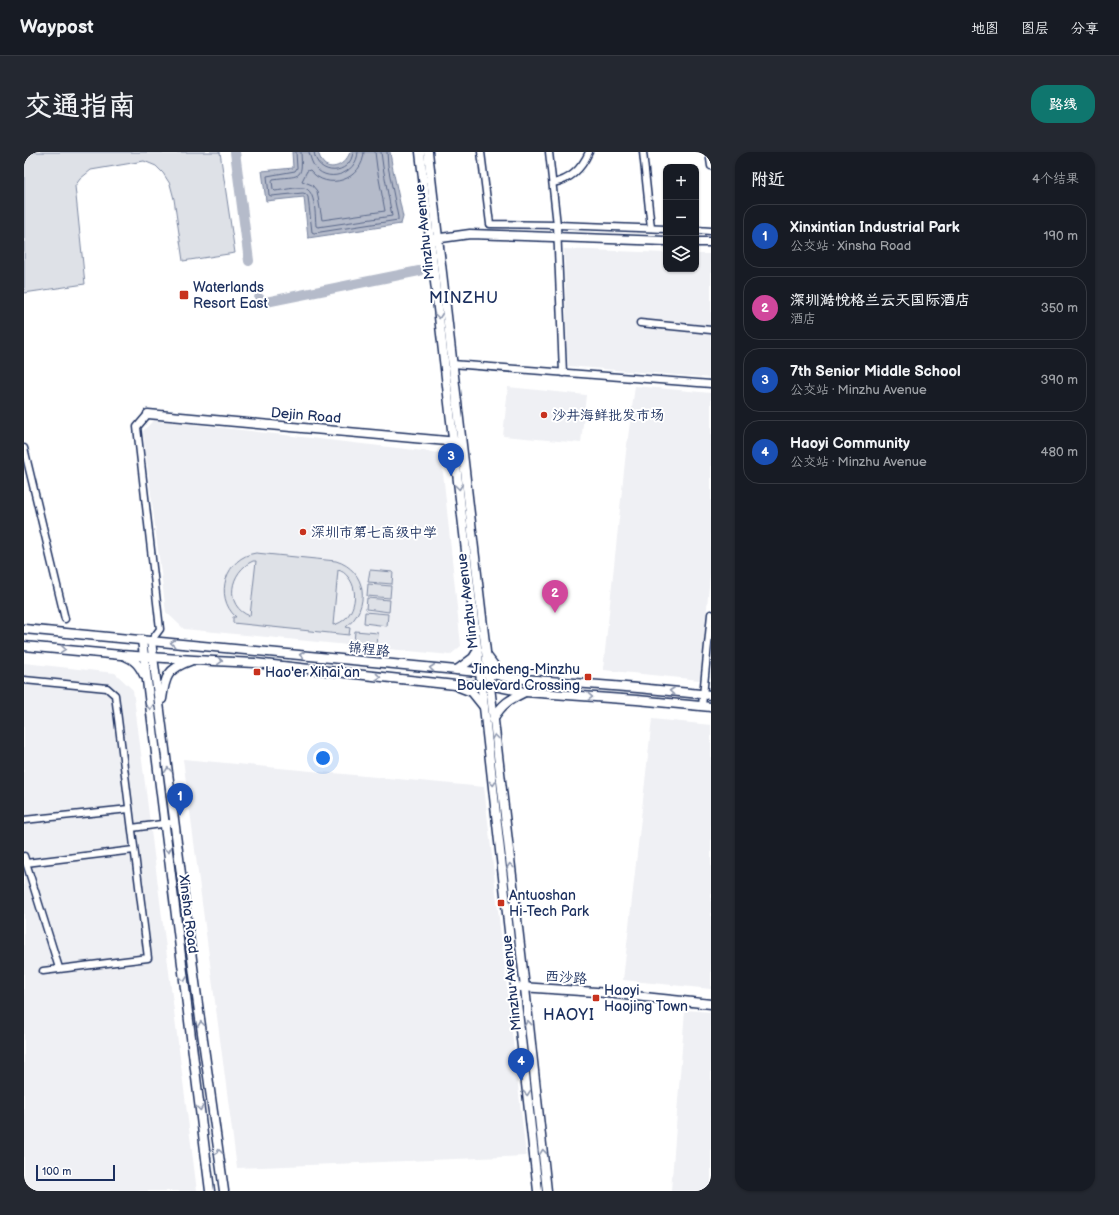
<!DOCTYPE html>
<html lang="zh">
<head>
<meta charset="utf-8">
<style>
	:root { --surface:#171b24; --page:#242831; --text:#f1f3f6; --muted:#9ea1a6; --line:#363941; --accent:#0f766e }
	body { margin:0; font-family:"Balsamiq Sans","LXGW WenKai TC",sans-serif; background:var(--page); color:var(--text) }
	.controls { position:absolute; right:12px; top:12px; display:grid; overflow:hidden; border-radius:8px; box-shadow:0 1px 3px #0004 }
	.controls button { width:36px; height:36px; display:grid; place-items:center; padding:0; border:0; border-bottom:1px solid var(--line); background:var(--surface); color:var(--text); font:20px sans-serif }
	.scale { position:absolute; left:12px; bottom:10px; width:79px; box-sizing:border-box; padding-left:4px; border:2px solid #1b2f5e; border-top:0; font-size:11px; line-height:14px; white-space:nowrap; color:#1b2f5e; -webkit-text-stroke:3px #fff; paint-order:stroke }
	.you { position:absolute; left:299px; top:606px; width:14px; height:14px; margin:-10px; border:3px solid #fff; border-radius:50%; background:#1a73e8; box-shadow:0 0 0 6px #1a73e833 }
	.badge { display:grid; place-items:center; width:26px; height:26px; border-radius:50%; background:var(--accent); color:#fff; font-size:13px; font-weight:700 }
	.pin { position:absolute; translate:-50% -33px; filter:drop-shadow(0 1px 2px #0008) }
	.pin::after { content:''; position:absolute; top:21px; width:14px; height:12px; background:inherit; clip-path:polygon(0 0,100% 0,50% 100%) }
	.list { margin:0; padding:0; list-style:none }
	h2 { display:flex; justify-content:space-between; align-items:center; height:52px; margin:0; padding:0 16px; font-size:17px }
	h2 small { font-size:13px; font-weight:400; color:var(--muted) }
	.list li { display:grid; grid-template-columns:26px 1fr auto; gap:12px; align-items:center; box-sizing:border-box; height:64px; margin:0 8px 8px; padding:0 8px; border:1px solid var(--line); border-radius:16px }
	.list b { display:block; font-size:15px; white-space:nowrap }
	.list p { margin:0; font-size:13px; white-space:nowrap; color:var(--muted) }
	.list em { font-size:13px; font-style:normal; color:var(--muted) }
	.icon { flex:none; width:22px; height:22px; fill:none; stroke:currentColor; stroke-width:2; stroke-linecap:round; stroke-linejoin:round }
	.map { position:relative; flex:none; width:687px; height:1039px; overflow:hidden; border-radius:16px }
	header { display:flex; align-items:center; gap:24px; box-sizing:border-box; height:56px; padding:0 20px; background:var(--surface); border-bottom:1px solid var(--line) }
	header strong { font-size:19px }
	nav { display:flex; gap:22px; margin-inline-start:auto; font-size:14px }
	.intro { display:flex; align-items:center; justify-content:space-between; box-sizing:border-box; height:96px; padding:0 24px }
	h1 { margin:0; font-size:28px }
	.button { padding:10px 18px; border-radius:16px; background:var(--accent); color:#fff; font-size:14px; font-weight:700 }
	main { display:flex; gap:24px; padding:0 24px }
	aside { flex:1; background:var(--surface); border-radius:16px; box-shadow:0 1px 3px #0004 }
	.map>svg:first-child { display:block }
	.built { fill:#eff0f4 }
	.green { fill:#dee1e7; stroke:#7c88a2; fill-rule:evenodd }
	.water { fill:#b5bbca; stroke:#77839f }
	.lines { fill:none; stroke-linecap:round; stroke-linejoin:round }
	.shore { stroke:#596789; stroke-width:1 }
	.river { stroke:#b5bbca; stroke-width:10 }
	.street-casing { stroke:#1b2f5e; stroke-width:9 }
	.secondary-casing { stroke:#1b2f5e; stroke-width:11 }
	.street { stroke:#fff; stroke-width:6 }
	.secondary { stroke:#fff; stroke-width:8 }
	.oneway { stroke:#8d97ae }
	.poi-dot { fill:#c8321e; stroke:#fff; stroke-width:1.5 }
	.labels { text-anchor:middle; stroke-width:4; stroke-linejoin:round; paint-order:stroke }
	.street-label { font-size:14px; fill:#1b2f5e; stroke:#fff }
	.poi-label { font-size:14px; fill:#1b2f5e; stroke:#fff; text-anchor:start }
	.quarter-label { font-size:16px; letter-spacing:1px; fill:#1b2f5e; stroke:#fff }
</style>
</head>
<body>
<header>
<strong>Waypost</strong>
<nav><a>地图</a><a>图层</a><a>分享</a></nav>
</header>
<div class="intro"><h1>交通指南</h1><a class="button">路线</a></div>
<main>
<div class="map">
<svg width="687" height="1039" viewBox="0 0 687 1039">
	<rect width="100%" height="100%" fill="#fff"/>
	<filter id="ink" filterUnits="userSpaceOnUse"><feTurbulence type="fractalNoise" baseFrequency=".025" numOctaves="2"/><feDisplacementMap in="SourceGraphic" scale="8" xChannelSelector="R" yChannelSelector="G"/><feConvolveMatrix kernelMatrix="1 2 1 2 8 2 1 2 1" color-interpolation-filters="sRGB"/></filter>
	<g filter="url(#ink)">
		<g class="built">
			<path d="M540,97L642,101V117H672V102H687V226L544,214Z"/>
			<path d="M611,234L687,241V413L676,528L579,518L602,300Z"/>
			<path d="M484,235L562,243L557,291L479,284Z"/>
			<path d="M130,268L417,301L437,494L426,503L160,477L142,460L119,279Z"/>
			<path d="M0,511L91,521L109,538L173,1039H0Z"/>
			<path d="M628,567L687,573V837L599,828Z"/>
			<path d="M159,607L460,635L502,1004L213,1016Z"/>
			<path d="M661,858L687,860V1039H647Z"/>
		</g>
		<g class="green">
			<path d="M0,0H196L211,101L159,109L150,47L146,32L139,21L132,14L120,9L67,18L56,27L51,34L61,132L0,141Z"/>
			<path d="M232,401L312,409C343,418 347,456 322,475L326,476L325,483L209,471V465H212C189,444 202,405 232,401ZM229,409H232L226,464C199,454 206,419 229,409ZM314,418C318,419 321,421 324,425C337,440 330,469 309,473Z"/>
			<path d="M346,418L369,420L368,432L344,430Z"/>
			<path d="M344,432L367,434L366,446L343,444Z"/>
			<path d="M343,446L366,448L365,460L342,457Z"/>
			<path d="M341,460L364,462L363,474L340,471Z"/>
			<path d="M331,479L354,481L353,493L330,491Z"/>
		</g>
		<path class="water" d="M268,0H294C295,3 297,9 300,12C310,20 323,10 326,0H366L368,13L379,65L377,72L284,86L280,45L242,49L238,19L269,16Z"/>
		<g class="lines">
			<g class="shore">
				<path d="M272,0L273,16L271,19L243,24L245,43L247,44L279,41L282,42L284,45L288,80L290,81L374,68V65L364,14L363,0"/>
				<path d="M277,0C279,30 275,23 249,27L248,29L249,37L251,39C260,38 271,35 280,36C292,38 291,64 292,74L294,75L368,64L359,15L357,0"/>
				<path d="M285,0C286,4 287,8 289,12C301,33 333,23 334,0"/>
				<path d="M290,0C293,25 327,24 329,0"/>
				<path d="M340,0C339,28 303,40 286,18L283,19L278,29L288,33L293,39L298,68L361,59L353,16L351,0"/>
			</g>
			<g class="river">
				<path d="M211,0L225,109"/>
				<path d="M235,146L239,150H242L395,119"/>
			</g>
			<defs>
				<g id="street">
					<path d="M457,0L466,72L533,73L642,77"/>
					<path d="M525,0L533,73L539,221"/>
					<path d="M619,0L627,76"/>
					<path d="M685,0L687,14"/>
					<path d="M529,31C546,28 558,16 565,0"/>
					<path d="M672,78L687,79"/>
					<path d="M616,171L687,178"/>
					<path d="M428,212L687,232"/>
					<path d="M124,262L113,275L136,477L127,489"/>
					<path d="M0,296L41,467"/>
					<path d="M0,528L83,536L91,543L124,806L19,819"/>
					<path d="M678,554L687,462"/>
					<path d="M0,668L105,657"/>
					<path d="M108,676L145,671"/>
					<path d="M0,704L35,816"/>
					<path d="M2,711L110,698"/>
				</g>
				<g id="secondary">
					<path d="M396,0L460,555L514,1039"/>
					<path d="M404,0L501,836L523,1039"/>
					<path d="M410,87L446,82L642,89"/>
					<path d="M672,90H687"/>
					<path d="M124,262L434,290"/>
					<path d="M0,477L464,521L487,526L614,536L687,543"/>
					<path d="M118,488L186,1039"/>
					<path d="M127,489L172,838L200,1039"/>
					<path d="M0,494L97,503L170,508L231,511L431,533H465L501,540L613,548L687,555"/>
					<path d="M101,504C111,508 115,513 120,523"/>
					<path d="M463,504L472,516L483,524"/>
					<path d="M433,518L449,506L454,498"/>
					<path d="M435,535L448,540L460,555"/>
					<path d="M138,547C141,525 143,517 166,509"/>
					<path d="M469,567C479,551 485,548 501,540"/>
					<path d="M497,835L572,840L687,852"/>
				</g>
			</defs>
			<use href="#street" class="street-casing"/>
			<use href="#secondary" class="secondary-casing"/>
			<use href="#street" class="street"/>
			<use href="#secondary" class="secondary"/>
		</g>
		<defs><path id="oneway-chevron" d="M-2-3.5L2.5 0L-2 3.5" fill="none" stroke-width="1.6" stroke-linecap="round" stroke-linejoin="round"/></defs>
		<g class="oneway">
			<use href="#oneway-chevron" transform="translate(415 164) rotate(83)"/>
			<use href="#oneway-chevron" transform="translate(435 335) rotate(83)"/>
			<use href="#oneway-chevron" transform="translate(149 491) rotate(-175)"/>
			<use href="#oneway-chevron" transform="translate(39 497) rotate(5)"/>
			<use href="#oneway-chevron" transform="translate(278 503) rotate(-174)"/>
			<use href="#oneway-chevron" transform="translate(196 509) rotate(3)"/>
			<use href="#oneway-chevron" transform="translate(408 516) rotate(-174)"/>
			<use href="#oneway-chevron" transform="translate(354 525) rotate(6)"/>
			<use href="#oneway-chevron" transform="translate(648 539) rotate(-174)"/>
			<use href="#oneway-chevron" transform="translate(566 545) rotate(4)"/>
			<use href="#oneway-chevron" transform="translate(126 555) rotate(83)"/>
			<use href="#oneway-chevron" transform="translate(471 585) rotate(-97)"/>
			<use href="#oneway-chevron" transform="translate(144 618) rotate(-97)"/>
			<use href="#oneway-chevron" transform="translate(469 631) rotate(84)"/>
			<use href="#oneway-chevron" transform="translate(144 698) rotate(83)"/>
			<use href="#oneway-chevron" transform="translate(486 714) rotate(-97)"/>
			<use href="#oneway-chevron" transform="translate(160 827) rotate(83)"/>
			<use href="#oneway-chevron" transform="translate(504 871) rotate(-96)"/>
			<use href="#oneway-chevron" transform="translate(177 872) rotate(-98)"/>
			<use href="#oneway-chevron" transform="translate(503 941) rotate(84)"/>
			<use href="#oneway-chevron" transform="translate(176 956) rotate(83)"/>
			<use href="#oneway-chevron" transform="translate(195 1000) rotate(-98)"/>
			<use href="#oneway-chevron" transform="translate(519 1000) rotate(-96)"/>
		</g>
	</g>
	<g class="poi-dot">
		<rect x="155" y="138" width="10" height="10" rx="2"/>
		<circle cx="520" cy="263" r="4"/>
		<circle cx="279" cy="380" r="4"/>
		<rect x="229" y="516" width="8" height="8" rx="2"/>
		<rect x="560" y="521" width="8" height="8" rx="2"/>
		<rect x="473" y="747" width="8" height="8" rx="2"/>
		<rect x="568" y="842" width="8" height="8" rx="2"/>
	</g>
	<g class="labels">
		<g class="street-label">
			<text transform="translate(400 80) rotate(-96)" y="5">Minzhu Avenue</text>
			<text transform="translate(282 263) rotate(5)" y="5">Dejin Road</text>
			<text transform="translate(443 449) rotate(-97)" y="5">Minzhu Avenue</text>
			<text transform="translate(345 497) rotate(6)" y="5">锦程路</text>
			<text transform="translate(165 762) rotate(83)" y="5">Xinsha Road</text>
			<text transform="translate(542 825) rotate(4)" y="5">西沙路</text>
			<text transform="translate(487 831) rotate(-96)" y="5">Minzhu Avenue</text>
		</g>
		<g class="poi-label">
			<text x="169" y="140">Waterlands<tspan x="169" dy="16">Resort East</tspan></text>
			<text x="528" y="268">沙井海鲜批发市场</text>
			<text x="287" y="385">深圳市第七高级中学</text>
			<text x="556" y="522" text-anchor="end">Jincheng-Minzhu<tspan x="556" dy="16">Boulevard Crossing</tspan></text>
			<text x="241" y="525">Hao'er Xihai‘an</text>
			<text x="485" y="748">Antuoshan<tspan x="485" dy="16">Hi-Tech Park</tspan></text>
			<text x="580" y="843">Haoyi<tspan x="580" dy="16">Haojing Town</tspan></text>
		</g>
		<g class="quarter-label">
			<text x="440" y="151">MINZHU</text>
			<text x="545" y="868">HAOYI</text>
		</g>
	</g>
</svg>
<div class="controls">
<button>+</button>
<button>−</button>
<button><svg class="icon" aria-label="layers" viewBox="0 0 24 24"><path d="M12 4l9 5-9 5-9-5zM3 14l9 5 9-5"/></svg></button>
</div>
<div class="scale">100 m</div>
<div class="you"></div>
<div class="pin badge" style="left:156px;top:664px;background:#1a4fb4">1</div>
<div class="pin badge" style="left:531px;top:461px;background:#d1479c">2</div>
<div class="pin badge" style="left:427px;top:324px;background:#1a4fb4">3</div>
<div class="pin badge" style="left:497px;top:929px;background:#1a4fb4">4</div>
</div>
<aside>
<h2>附近<small>4个结果</small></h2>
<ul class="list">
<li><span class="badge" style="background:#1a4fb4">1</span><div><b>Xinxintian Industrial Park</b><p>公交站 · Xinsha Road</p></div><em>190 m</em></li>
<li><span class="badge" style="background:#d1479c">2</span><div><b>深圳澔悦格兰云天国际酒店</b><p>酒店</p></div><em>350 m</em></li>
<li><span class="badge" style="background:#1a4fb4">3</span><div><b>7th Senior Middle School</b><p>公交站 · Minzhu Avenue</p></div><em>390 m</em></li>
<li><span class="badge" style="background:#1a4fb4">4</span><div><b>Haoyi Community</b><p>公交站 · Minzhu Avenue</p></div><em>480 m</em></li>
</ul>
</aside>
</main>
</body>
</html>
